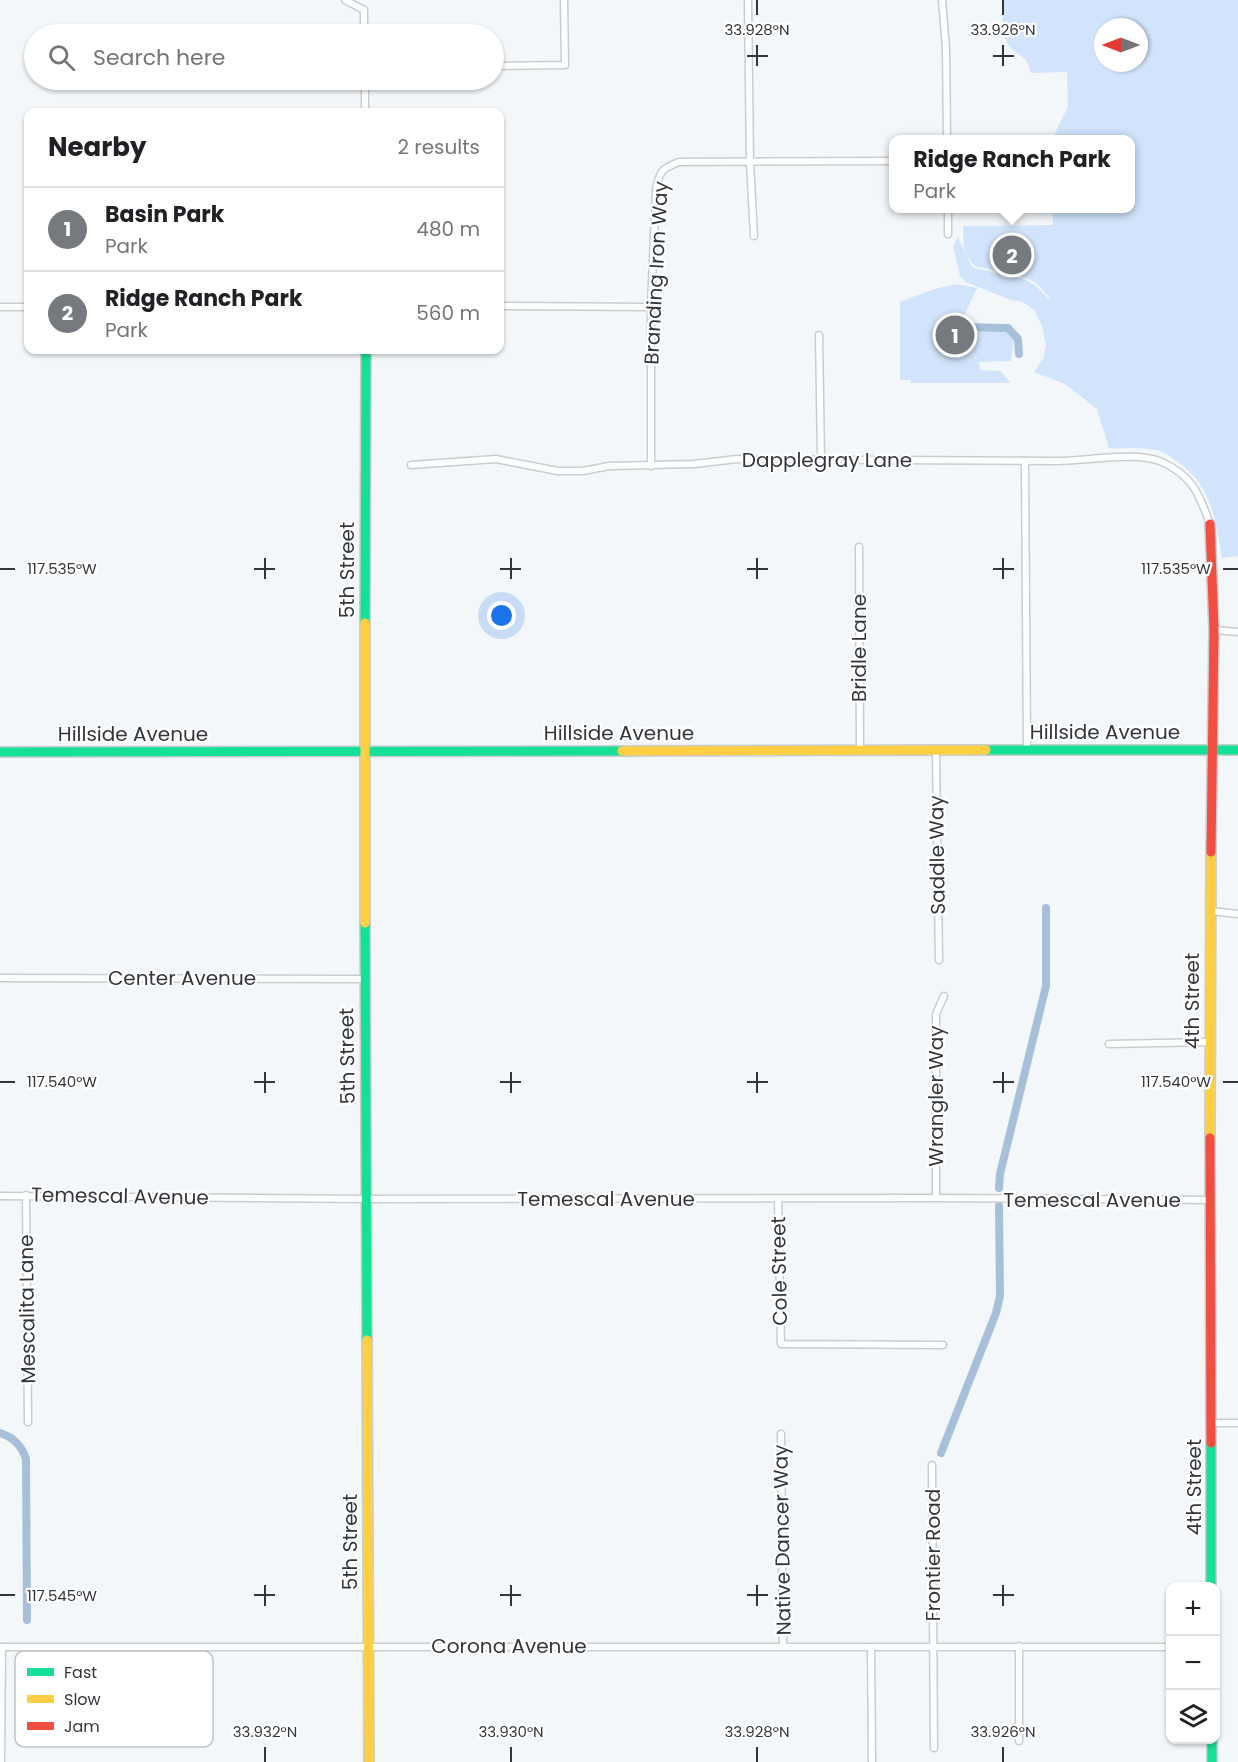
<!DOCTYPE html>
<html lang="en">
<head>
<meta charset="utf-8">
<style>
	:root { --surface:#fff; --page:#f2f2f2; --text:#202124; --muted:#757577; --line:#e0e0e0; --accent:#767a7e }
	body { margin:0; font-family:Poppins,sans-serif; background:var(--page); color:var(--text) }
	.controls { position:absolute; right:18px; bottom:18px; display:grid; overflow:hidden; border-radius:12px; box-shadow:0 2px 4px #0004 }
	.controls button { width:54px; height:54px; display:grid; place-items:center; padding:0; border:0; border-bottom:2px solid var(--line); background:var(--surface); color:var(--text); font:30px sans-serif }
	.compass { position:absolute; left:1094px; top:18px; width:54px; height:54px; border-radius:50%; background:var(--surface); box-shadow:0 2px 4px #0004; rotate:270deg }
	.you { position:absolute; left:502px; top:616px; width:21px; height:21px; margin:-15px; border:4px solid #fff; border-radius:50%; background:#1a73e8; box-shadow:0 0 0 9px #1a73e833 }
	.badge { display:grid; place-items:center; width:39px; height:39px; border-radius:50%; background:var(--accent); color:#fff; font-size:20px; font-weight:700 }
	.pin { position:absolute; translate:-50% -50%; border:3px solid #fff; box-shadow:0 2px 6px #0006 }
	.popup { position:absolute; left:889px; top:135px; width:246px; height:78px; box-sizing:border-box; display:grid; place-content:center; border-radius:12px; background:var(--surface); filter:drop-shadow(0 2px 4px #0005); font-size:20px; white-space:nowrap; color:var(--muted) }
	.popup b { font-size:22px; color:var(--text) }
	.popup::after { content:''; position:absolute; left:50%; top:100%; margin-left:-12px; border:12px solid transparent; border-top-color:var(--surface) }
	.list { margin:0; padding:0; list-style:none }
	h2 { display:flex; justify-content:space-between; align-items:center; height:78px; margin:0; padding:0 24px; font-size:26px }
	h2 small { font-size:20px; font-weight:400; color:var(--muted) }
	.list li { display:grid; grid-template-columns:39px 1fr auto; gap:18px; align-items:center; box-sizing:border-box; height:84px; padding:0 24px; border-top:2px solid var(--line) }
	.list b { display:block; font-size:22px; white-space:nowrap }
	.list p { margin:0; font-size:20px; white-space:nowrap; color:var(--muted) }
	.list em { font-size:20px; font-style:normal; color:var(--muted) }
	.icon { flex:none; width:33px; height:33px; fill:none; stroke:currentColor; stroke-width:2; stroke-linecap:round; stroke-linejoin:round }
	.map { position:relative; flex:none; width:1238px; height:1762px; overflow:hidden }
	.search { position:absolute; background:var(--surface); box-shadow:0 2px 4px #0004; left:24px; top:24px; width:480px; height:66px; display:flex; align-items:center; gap:15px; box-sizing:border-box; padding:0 21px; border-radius:33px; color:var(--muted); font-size:22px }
	.panel { position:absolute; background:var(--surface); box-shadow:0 2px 4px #0004; left:24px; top:108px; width:480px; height:246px; border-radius:12px }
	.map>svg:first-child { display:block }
	.green { fill:#d1e4fb; fill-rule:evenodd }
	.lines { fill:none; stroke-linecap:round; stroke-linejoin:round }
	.canal { stroke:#a8bfda; stroke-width:8 }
	.street-casing { stroke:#c9cdd1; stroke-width:9 }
	.fast-casing { stroke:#c9cdd1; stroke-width:12 }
	.slow-casing { stroke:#c9cdd1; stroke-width:12 }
	.jam-casing { stroke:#c9cdd1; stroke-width:12 }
	.street { stroke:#fdfefe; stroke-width:6 }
	.fast { stroke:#16e098; stroke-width:9 }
	.slow { stroke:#ffcf43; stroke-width:9 }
	.jam { stroke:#f24e42; stroke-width:9 }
	.ticks { fill:none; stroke:#32363b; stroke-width:2 }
	.labels { text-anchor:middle; stroke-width:4.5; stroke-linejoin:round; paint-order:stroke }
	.street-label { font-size:20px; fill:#32363b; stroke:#fff }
	.key { fill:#fff; stroke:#c2c3c4; stroke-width:1.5 }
	.key-label { font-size:16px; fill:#32363b }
	.ticks-label { font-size:15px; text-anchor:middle; fill:#32363b; stroke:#fff; stroke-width:4.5; stroke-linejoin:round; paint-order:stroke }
</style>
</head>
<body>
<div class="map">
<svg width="1238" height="1762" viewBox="0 0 1238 1762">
	<rect width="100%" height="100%" fill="#f4f7fa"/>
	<g class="green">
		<path d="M1003,0H1238V556L1222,558C1216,520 1211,483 1176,461C1171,457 1166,453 1160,451C1144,447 1125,449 1109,448L1097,409L1065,384L1034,372L1044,357L1046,345L1042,326L1034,310L1023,302L1010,300L966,282L960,276L953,246L958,237L971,265L974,268L1024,279L1035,285L1049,299V297L1036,283L1027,278L975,266C961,251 964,244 963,226L1053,225L1052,209L1130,208V140L1052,139L1068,107L1067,72L1031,73C1026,51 1015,57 1008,44C1002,32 1002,13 1003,0ZM1103,27H1139V63H1103Z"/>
		<path d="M957,284L977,288L959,327L961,331L1005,330L1014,339L1011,361L979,362L980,370L1000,371L1011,383H911V380H900V302L934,289Z"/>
	</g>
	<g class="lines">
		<g class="canal">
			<path d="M961,327L1008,328L1018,339L1019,354"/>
			<path d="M999,1188L1000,1174L1046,986V908"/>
			<path d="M0,1433C13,1437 22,1446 26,1459L27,1620"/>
			<path d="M941,1453L996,1313L1000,1296L999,1206"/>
		</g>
		<defs>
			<g id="street">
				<path d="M345,0L364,10V34"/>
				<path d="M748,0L750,163L754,236"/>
				<path d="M942,0L946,48L947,140"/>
				<path d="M494,66L565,65L564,0"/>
				<path d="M365,80V112"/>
				<path d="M948,208V234"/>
				<path d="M500,306L651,307"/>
				<path d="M0,307H28"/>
				<path d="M819,335L821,459"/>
				<path d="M1025,461L1027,749"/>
				<path d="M411,465L496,459L558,471H583L609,466L694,464L737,459C844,459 950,461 1057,461C1086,461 1137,451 1162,462C1193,476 1199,494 1210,524"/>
				<path d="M651,466V307L656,189C660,171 661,169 679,162L894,161"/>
				<path d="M859,547L860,750"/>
				<path d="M1214,630L1238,632"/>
				<path d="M936,751L939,960"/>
				<path d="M1211,911L1238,914"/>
				<path d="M0,978L364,979"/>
				<path d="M1109,1044L1210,1042"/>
				<path d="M26,1195L28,1422"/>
				<path d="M0,1196L367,1199L936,1198L1211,1200"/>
				<path d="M936,1198V1014L944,996"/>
				<path d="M778,1199L781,1344L943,1345"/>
				<path d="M1212,1423H1238"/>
				<path d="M781,1434L783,1646"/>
				<path d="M932,1465L934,1748"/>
				<path d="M0,1647H1170"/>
				<path d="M871,1647L872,1762"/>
				<path d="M1019,1741V1646"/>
				<path d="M1,1762L2,1647"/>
			</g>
			<g id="fast">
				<path d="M365,623L366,350"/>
				<path d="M986,750H1238"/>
				<path d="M0,752L622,751"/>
				<path d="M365,923L367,1340"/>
				<path d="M1211,1443V1586"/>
				<path d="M1212,1740V1762"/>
			</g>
			<g id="slow">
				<path d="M365,623V923"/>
				<path d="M622,751L986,750"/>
				<path d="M1210,1138L1211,852"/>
				<path d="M367,1340L369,1762"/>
			</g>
			<g id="jam">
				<path d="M1210,524L1214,630L1211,852"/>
				<path d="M1210,1138L1211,1443"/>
			</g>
		</defs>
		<use href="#street" class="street-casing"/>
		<use href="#fast" class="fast-casing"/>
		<use href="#slow" class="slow-casing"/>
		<use href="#jam" class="jam-casing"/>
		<use href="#street" class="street"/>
		<use href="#fast" class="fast"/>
		<use href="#slow" class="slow"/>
		<use href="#jam" class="jam"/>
	</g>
	<path class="ticks" d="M757,0V15M1003,0V15M757,45V66M1003,45V66M747,56H768M993,56H1014M265,558V579M511,558V579M757,558V579M1003,558V579M0,569H15M254,569H275M500,569H521M747,569H768M993,569H1014M1223,569H1238M265,1072V1093M511,1072V1093M757,1072V1093M1003,1072V1093M0,1082H15M254,1082H275M500,1082H521M747,1082H768M993,1082H1014M1223,1082H1238M265,1585V1606M511,1585V1606M757,1585V1606M1003,1585V1606M0,1595H15M254,1595H275M500,1595H521M747,1595H768M993,1595H1014M265,1747V1762M511,1747V1762M757,1747V1762M1003,1747V1762"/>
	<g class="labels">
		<g class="street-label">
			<text transform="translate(656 273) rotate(-87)" y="7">Branding Iron Way</text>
			<text x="827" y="467">Dapplegray Lane</text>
			<text transform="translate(347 570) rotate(-90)" y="7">5th Street</text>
			<text transform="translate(859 648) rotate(-90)" y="7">Bridle Lane</text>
			<text x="1105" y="739">Hillside Avenue</text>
			<text x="619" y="740">Hillside Avenue</text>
			<text x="133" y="741">Hillside Avenue</text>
			<text transform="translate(937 855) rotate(-91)" y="7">Saddle Way</text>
			<text x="182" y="985">Center Avenue</text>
			<text transform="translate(1192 1001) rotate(-90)" y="7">4th Street</text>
			<text transform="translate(347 1056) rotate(-91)" y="7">5th Street</text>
			<text transform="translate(936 1096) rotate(-90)" y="7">Wrangler Way</text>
			<text transform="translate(120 1196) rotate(1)" y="7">Temescal Avenue</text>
			<text x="606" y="1206">Temescal Avenue</text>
			<text x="1092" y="1207">Temescal Avenue</text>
			<text transform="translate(779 1271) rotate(-91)" y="7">Cole Street</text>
			<text transform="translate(27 1309) rotate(-91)" y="7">Mescalita Lane</text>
			<text transform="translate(1194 1487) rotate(-90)" y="7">4th Street</text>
			<text transform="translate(782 1540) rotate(-91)" y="7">Native Dancer Way</text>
			<text transform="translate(350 1542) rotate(-90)" y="7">5th Street</text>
			<text transform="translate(933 1555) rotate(-90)" y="7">Frontier Road</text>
			<text x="509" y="1653">Corona Avenue</text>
		</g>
	</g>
	<rect x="15" y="1651" width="198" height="96" rx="9" class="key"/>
	<rect x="27" y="1668" width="27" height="8" fill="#16e098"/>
	<rect x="27" y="1695" width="27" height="8" fill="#ffcf43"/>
	<rect x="27" y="1722" width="27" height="8" fill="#f24e42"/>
	<g class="key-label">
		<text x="64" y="1678">Fast</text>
		<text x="64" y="1705">Slow</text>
		<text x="64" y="1732">Jam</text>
	</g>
	<g class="ticks-label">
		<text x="757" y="35">33.928°N</text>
		<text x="1003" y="35">33.926°N</text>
		<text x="1176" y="574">117.535°W</text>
		<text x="62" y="574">117.535°W</text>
		<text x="1176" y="1087">117.540°W</text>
		<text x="62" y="1087">117.540°W</text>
		<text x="62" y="1601">117.545°W</text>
		<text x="265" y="1737">33.932°N</text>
		<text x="511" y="1737">33.930°N</text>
		<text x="757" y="1737">33.928°N</text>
		<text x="1003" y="1737">33.926°N</text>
	</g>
</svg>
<div class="controls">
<button>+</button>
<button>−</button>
<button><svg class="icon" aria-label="layers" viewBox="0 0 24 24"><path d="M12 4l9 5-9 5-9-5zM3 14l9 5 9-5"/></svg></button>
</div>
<svg class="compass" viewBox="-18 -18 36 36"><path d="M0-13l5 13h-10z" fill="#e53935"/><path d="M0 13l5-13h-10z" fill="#757577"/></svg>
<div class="you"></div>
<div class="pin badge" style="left:955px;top:335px">1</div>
<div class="pin badge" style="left:1012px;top:255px">2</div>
<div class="popup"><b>Ridge Ranch Park</b>Park</div>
<div class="search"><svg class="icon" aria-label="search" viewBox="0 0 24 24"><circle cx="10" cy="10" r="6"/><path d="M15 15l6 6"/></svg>Search here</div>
<section class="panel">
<h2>Nearby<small>2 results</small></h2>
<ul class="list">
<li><span class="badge">1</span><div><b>Basin Park</b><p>Park</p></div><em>480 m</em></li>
<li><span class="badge">2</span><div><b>Ridge Ranch Park</b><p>Park</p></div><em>560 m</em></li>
</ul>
</section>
</div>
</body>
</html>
